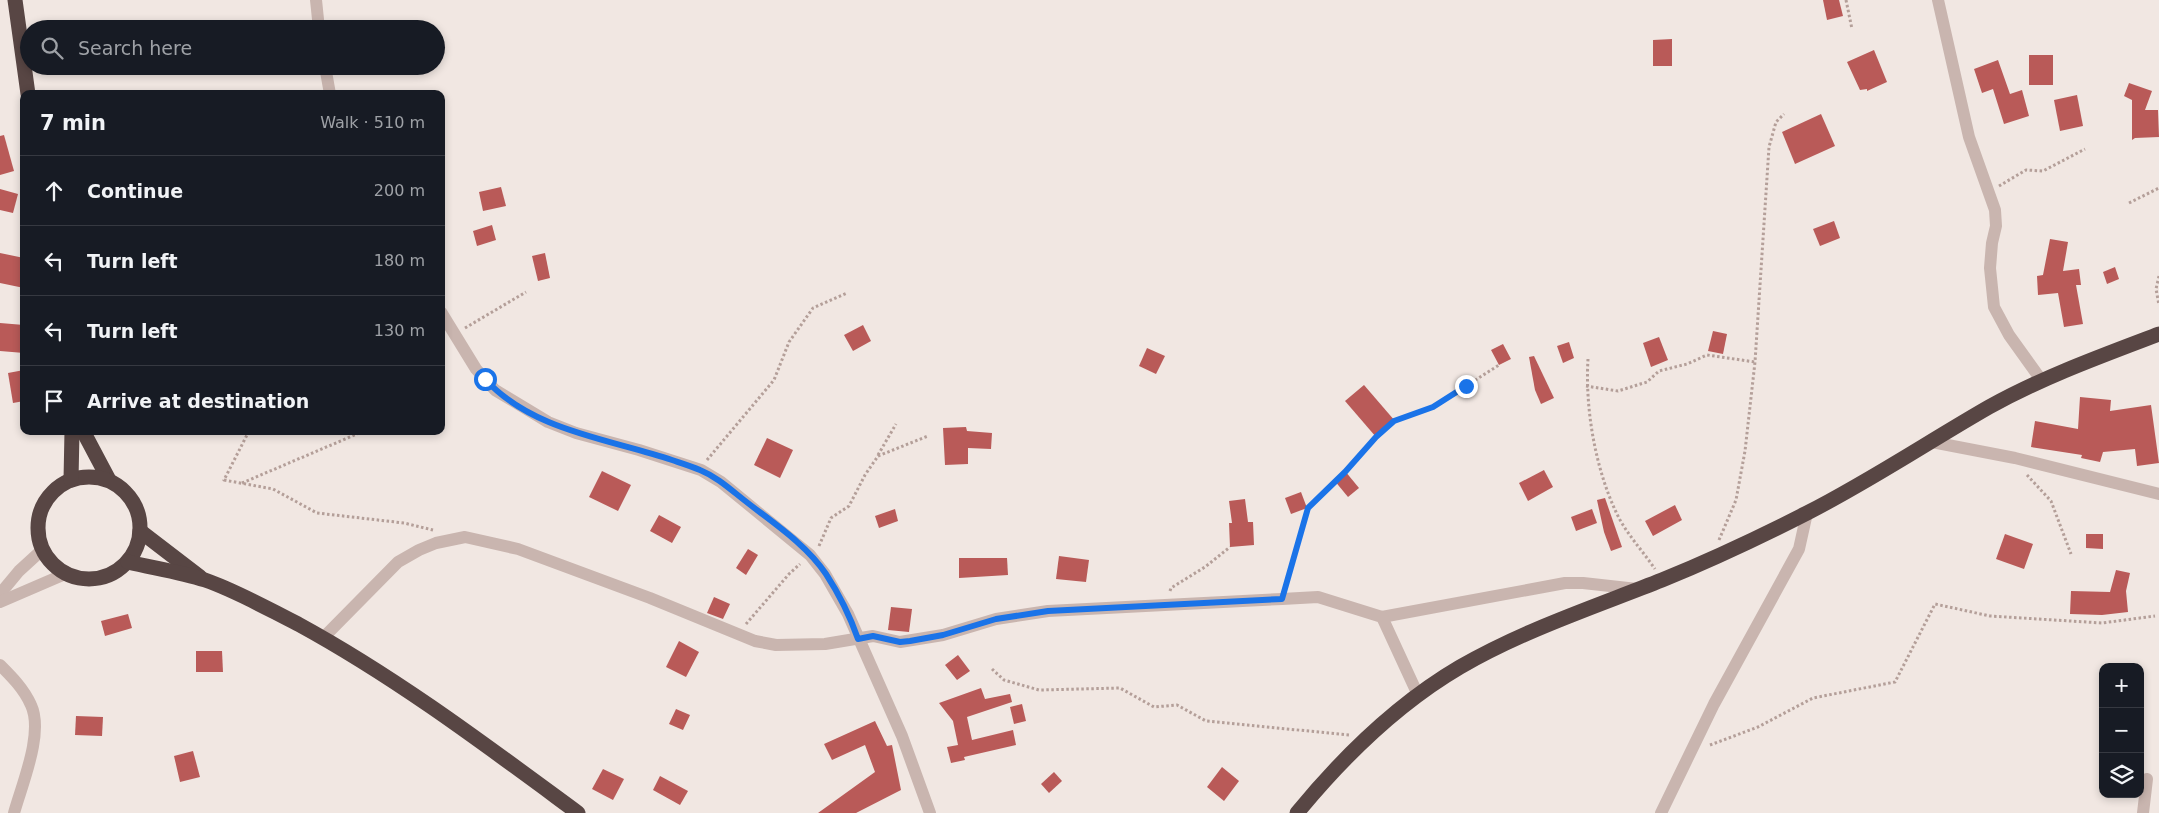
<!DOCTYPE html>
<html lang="en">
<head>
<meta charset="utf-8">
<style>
	:root { --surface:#171b24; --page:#242831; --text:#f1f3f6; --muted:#9ea1a6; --line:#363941 }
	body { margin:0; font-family:"DejaVu Sans",sans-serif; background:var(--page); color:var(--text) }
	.controls { position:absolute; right:15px; bottom:15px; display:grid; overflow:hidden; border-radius:10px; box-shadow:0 2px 8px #0003 }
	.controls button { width:45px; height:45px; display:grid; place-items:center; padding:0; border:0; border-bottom:1px solid var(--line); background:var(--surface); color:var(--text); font:25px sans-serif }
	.stop { position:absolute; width:15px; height:15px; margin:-11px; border:4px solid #1a73e8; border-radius:50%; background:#fff }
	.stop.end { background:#1a73e8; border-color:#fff; box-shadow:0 1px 5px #0008 }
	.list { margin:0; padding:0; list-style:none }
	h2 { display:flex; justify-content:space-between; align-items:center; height:65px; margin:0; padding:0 20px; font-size:21px }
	h2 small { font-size:16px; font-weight:400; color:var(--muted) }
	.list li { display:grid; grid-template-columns:32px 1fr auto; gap:15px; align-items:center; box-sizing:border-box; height:70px; padding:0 20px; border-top:1px solid var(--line) }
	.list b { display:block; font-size:19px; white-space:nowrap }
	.list em { font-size:16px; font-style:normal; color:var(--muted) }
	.icon { flex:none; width:28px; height:28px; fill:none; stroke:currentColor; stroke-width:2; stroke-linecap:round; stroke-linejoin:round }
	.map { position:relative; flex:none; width:2159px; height:813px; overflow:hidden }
	.search { position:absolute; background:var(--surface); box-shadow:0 2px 8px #0003; left:20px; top:20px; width:425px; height:55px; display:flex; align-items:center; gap:12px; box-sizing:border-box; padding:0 18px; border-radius:28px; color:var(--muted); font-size:19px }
	.panel { position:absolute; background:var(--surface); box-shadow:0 2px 8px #0003; left:20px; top:90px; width:425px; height:345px; border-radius:10px }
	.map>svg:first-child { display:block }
	.building { fill:#b95a58 }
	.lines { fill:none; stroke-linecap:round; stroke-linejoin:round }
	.path { stroke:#b49f99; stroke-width:3; stroke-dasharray:2.5 2.5; stroke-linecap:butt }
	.minor { stroke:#c9b5af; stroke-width:12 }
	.highway { stroke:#584644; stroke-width:15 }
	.route { stroke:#1a73e8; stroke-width:6 }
</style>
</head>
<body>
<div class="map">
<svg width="2159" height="813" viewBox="0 0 2159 813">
	<rect width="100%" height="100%" fill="#f1e7e2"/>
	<g class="building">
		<path d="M1823,0H1839L1843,16L1827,20Z"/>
		<path d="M1672,39V66H1653V40Z"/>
		<path d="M1874,50L1887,82L1867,91V89L1860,90L1847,62Z"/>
		<rect x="2029" y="55" width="24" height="30"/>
		<path d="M1998,60L2010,94L2022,90L2029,116L2004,124L1993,89L1982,93L1974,69Z"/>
		<path d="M2129,83L2152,91L2145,110H2158L2159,137L2135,138L2132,140V100L2124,96Z"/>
		<path d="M2077,95L2083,126L2060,131L2054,100Z"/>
		<path d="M1821,114L1835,146L1795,164L1782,132Z"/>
		<path d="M4,135L14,171L0,175V136Z"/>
		<path d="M501,187L506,206L483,211L479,192Z"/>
		<path d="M0,189L18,194L13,213L0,210Z"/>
		<path d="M1834,221L1840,238L1820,246L1813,229Z"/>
		<path d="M492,225L496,240L477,246L473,231Z"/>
		<path d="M2050,239L2068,242L2063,271L2079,269L2081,285H2076L2083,324L2064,327L2058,293L2038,295L2037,276L2043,275Z"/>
		<path d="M0,253L24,258V288L0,283Z"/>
		<path d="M545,253L550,278L538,281L532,256Z"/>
		<path d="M2115,267L2119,279L2107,284L2103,272Z"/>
		<path d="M0,323L24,325V353L0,351Z"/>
		<path d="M863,325L871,341L853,351L844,335Z"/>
		<path d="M1713,331L1727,334L1723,354L1708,351Z"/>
		<path d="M1659,337L1668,360L1651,367L1643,343Z"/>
		<path d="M1569,342L1574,358L1563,363L1557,346Z"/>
		<path d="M1503,344L1511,359L1499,365L1491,350Z"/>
		<path d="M1147,348L1165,356L1156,374L1139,366Z"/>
		<path d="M1534,356L1554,398L1541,404L1535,390L1529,357Z"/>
		<path d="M24,370V401L13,403L8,373Z"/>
		<path d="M1364,385L1395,421L1376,437L1345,401Z"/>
		<path d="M2080,397L2111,400L2110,411L2151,405L2159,463L2137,466L2135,449L2103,452L2100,462L2081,458L2082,455L2031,447L2035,421L2078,429Z"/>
		<path d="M966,427L967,431L992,433L991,449L968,448V464L945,465L943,428Z"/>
		<path d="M767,438L793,450L780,478L754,465Z"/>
		<path d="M1544,470L1553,487L1528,501L1519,483Z"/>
		<path d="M602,471L631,485L618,511L589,497Z"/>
		<path d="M1345,471L1359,488L1348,497L1334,480Z"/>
		<path d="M1301,492L1307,508L1291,514L1285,498Z"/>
		<path d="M1605,498L1622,547L1611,551L1604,532L1597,500Z"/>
		<path d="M1245,499L1248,522H1253L1254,545L1230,547L1229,523H1232L1229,501Z"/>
		<path d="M1675,505L1682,520L1653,536L1645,521Z"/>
		<path d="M895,509L898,521L879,528L875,516Z"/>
		<path d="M1592,509L1597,523L1576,531L1571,517Z"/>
		<path d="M659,515L681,527L672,543L650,531Z"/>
		<path d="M2005,534L2033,544L2024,569L1996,559Z"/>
		<path d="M2086,534H2103V549L2086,548Z"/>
		<path d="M748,549L758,555L746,575L736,568Z"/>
		<path d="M1059,556L1089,560L1086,582L1056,579Z"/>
		<path d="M959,558H1007L1008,575L959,578Z"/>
		<path d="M2116,570L2130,573L2126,591L2128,612L2102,615L2070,614L2071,591L2110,592Z"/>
		<path d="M714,597L730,604L723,619L707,613Z"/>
		<path d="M891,607L912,609L909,632L888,630Z"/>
		<path d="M128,614L132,628L105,636L101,621Z"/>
		<path d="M679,641L699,652L686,677L666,667Z"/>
		<path d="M196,651H222L223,672H196Z"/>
		<path d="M958,655L970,671L957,680L945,665Z"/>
		<path d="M981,688L985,699L1010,694L1012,702L967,717L972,740L1013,730L1016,745L964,757L965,760L951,763L947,747L958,745L953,721L939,703Z"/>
		<path d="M1022,704L1026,721L1014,724L1010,707Z"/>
		<path d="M676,709L690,715L683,730L669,724Z"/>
		<path d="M76,716L103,717L102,736L75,735Z"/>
		<path d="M875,721L887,746L892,745L901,790L856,813H818L875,772L865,745L832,760L824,744Z"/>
		<path d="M193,751L200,777L180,782L174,756Z"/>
		<path d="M1222,767L1239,781L1224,801L1207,787Z"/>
		<path d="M603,769L624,779L613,800L592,789Z"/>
		<path d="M1054,772L1062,781L1049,793L1041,784Z"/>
		<path d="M660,776L688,791L680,805L653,790Z"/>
	</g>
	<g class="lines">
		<g class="path">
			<path d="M1846,0L1852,29"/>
			<path d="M1999,186L2026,170L2043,171L2085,149"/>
			<path d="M2129,203L2159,188"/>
			<path d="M2159,276L2156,289L2159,305"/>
			<path d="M465,328L526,292"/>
			<path d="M1588,359C1585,408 1595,467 1616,512C1625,532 1642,550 1655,569"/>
			<path d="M1586,386L1618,391L1647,382L1659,371L1687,364L1707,355L1755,362"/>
			<path d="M249,431L224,480L273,489L317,513L404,523L433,530"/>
			<path d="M878,455L896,424"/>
			<path d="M707,460L774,380L789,342L813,308L847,293"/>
			<path d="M2027,475L2051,501L2071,554"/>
			<path d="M242,483L364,431"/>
			<path d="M1719,540L1736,500L1745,451L1755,362L1769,147L1776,122L1784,114"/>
			<path d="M819,546L831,518L849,506L865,475L878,456L928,436"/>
			<path d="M1286,586L1307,508L1345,471L1376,437L1395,421L1433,407L1499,365"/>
			<path d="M1170,591L1171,588L1205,567L1230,547"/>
			<path d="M746,624L789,574L800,564"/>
			<path d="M992,669L1004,680L1039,690L1120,688L1154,707L1177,705L1206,721L1349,735"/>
			<path d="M1710,745L1758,727L1813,698L1895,682L1935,604L1990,616L2102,623L2155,616"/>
		</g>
		<g class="minor">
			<path d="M316,0L319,29"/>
			<path d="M1938,0L1969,137L1995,210L1996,226L1992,243L1990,268L1994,307L2009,335L2042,381"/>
			<path d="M325,66L330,94"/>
			<path d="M441,312L476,369L495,390L548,422L576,433L639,450L701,470L721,482L810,555L825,574L848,614L902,736L930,813"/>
			<path d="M1932,442L2015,458L2159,494"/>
			<path d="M0,594L19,571L42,550"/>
			<path d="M0,602L65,574"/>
			<path d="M1382,617L1565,583H1583L1637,589"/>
			<path d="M323,638L398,562L419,550L436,543L465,537L518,549L650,598L755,641L776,645L825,644L873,636L900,642L943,635L996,619L1048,611L1282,599L1318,597L1382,617L1418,695"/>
			<path d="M0,665C12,677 24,689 31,705C44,733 22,784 14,813"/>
			<path d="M1661,813L1714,704L1799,549L1807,513"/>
			<path d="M2143,813L2147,779"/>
		</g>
		<g class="highway">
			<path d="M15,0L28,94"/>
			<path d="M83,431L109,480"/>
			<circle cx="89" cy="528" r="51"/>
			<path d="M71,480L72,431"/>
			<path d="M140,531L200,577"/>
			<path d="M128,562C153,568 181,572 205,580C237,591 268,609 298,624C397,678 487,746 578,813"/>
			<path d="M1297,813C1343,757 1397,704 1460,667C1524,630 1594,607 1662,580C1711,560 1760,537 1807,513C1870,481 1928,442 1989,407C2043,377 2101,356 2159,334"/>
		</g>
	</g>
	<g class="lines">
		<path class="route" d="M485,379C532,431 610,439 672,460C681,463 691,466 700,470C717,477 730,489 744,500C772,522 806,544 826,574C839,594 850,616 858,639L873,636L900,642L910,641L943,635L996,619L1048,611L1282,599L1308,508L1345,472L1376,437L1394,421L1433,407L1466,386"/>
	</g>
</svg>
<div class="controls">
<button>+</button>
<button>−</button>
<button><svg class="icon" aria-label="layers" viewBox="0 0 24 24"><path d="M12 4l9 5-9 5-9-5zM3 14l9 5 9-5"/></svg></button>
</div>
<div class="stop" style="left:485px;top:379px"></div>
<div class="stop end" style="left:1466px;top:386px"></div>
<div class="search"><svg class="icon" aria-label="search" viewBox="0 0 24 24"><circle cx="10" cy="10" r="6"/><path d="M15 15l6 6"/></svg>Search here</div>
<section class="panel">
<h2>7 min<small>Walk · 510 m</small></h2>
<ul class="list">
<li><svg class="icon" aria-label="ahead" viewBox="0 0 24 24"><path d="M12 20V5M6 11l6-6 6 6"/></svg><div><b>Continue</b></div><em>200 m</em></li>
<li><svg class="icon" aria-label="left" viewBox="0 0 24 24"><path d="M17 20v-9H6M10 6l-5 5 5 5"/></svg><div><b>Turn left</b></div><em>180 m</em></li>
<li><svg class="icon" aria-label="left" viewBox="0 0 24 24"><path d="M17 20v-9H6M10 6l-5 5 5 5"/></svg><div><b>Turn left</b></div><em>130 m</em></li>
<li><svg class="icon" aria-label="arrive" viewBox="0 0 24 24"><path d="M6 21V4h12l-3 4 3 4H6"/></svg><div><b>Arrive at destination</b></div></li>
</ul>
</section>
</div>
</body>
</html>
